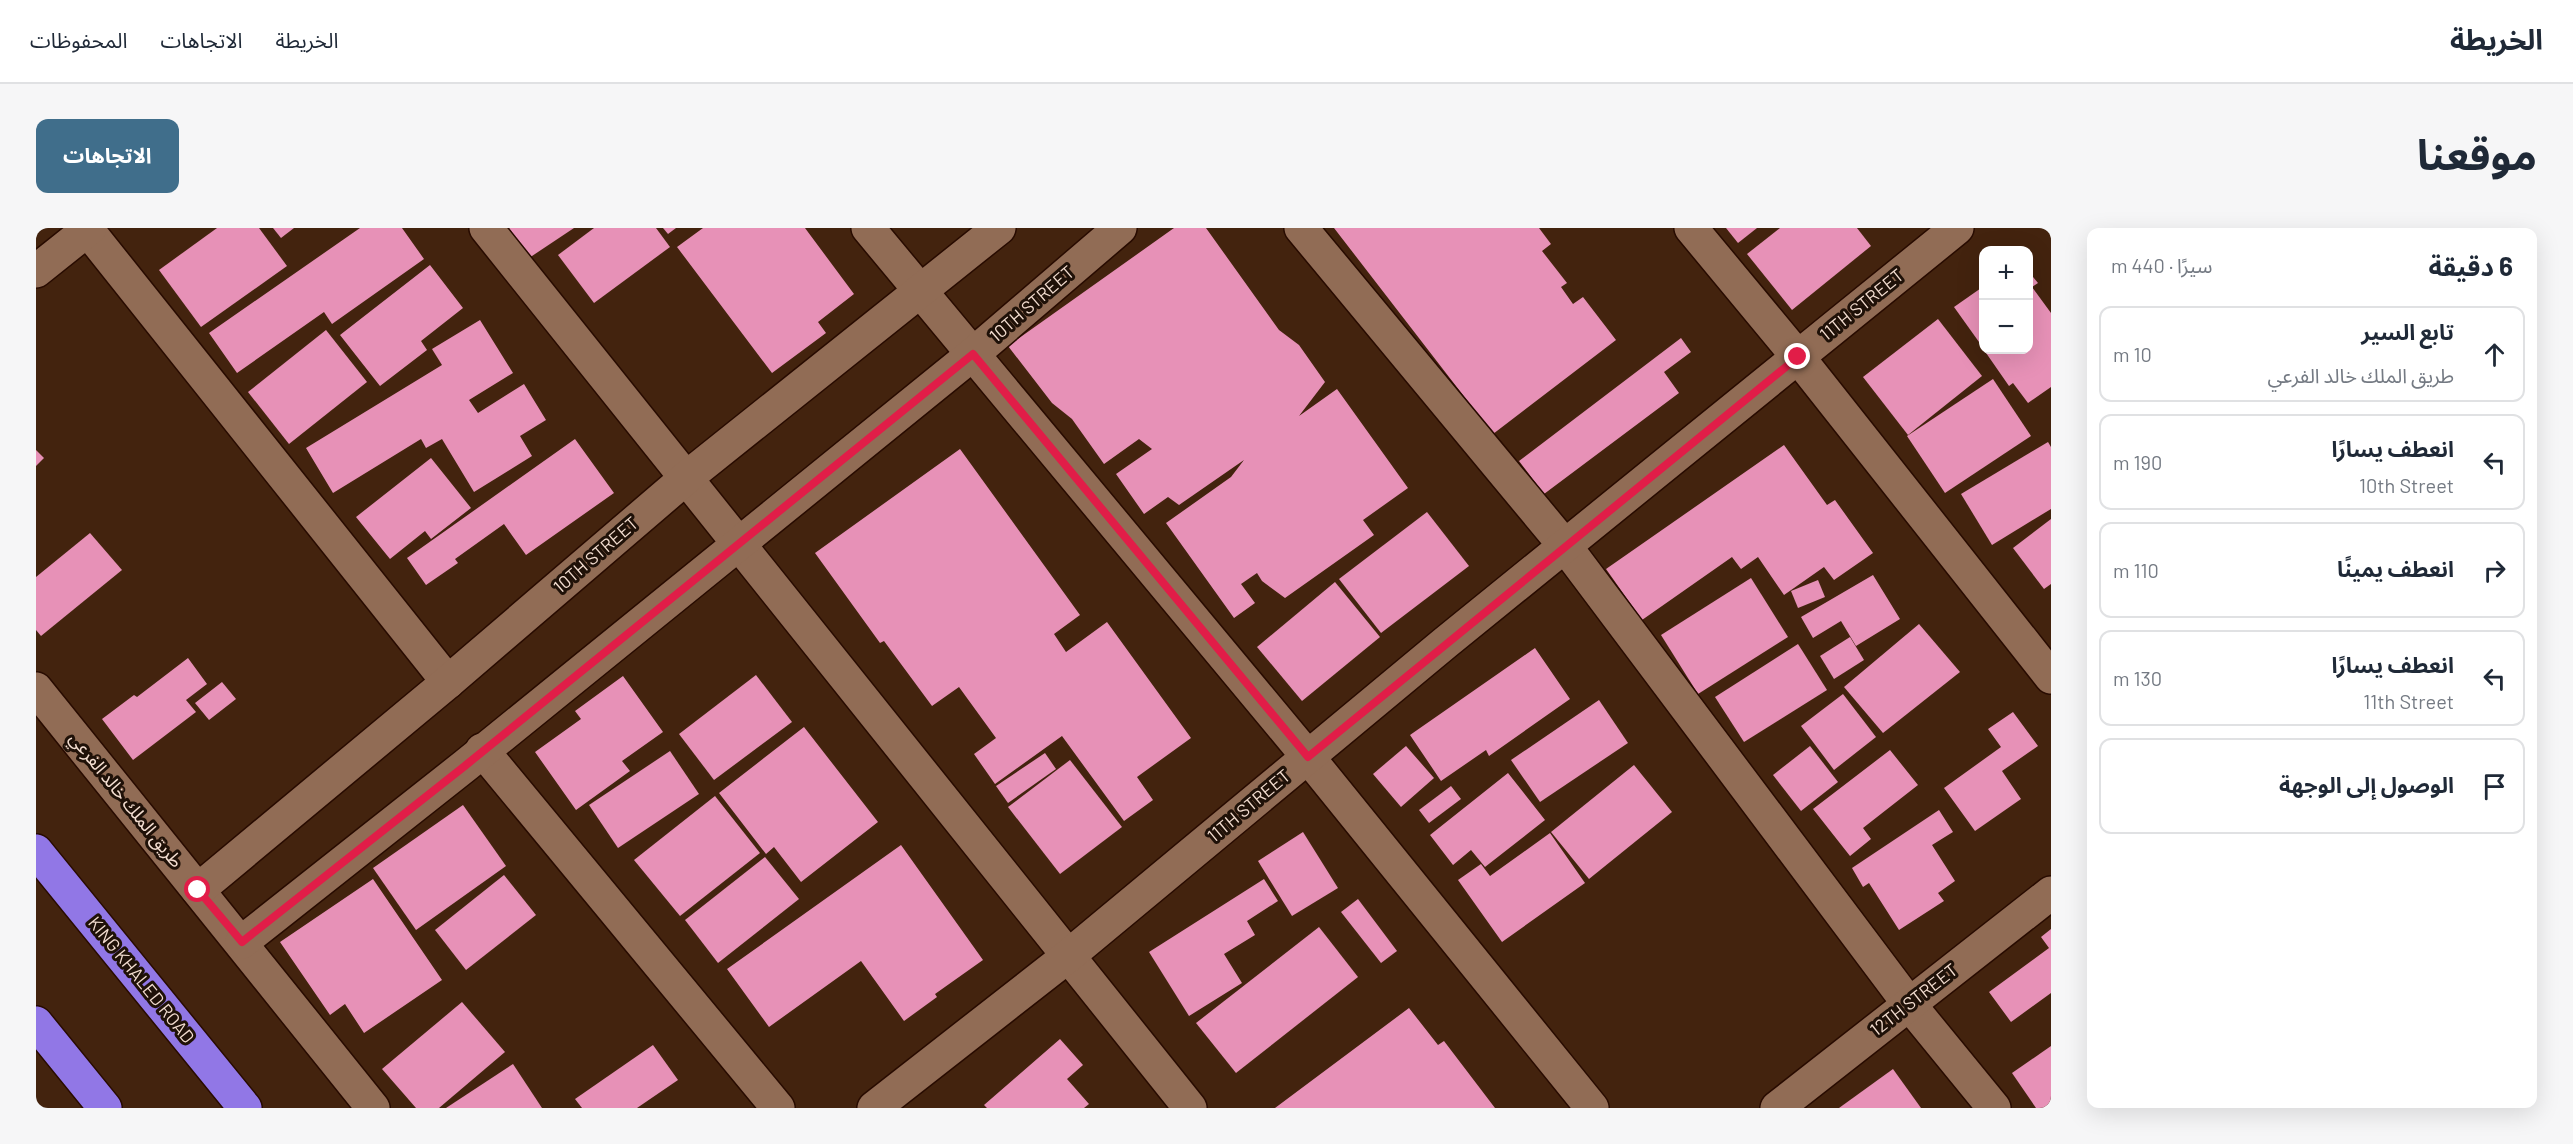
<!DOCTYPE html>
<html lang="ar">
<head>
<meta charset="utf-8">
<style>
	:root { --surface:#fff; --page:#f6f6f7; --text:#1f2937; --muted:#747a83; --line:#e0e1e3; --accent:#406e8b }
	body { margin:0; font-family:Barlow,"Noto Sans Arabic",sans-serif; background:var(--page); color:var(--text); direction:rtl }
	.controls { position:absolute; right:18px; top:18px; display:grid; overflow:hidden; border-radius:12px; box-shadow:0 6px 24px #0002 }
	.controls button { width:54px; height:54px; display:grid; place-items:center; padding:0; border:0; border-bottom:2px solid var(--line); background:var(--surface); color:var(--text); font:30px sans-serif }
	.stop { position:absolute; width:18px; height:18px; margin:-14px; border:4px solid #e11d48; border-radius:50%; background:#fff }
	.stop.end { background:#e11d48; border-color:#fff; box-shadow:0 2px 6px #0008 }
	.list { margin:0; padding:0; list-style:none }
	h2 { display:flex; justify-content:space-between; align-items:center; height:78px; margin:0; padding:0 24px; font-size:26px }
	h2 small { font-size:20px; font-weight:400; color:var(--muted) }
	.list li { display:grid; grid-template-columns:39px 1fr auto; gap:18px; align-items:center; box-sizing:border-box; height:96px; margin:0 12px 12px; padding:0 12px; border:2px solid var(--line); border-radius:12px }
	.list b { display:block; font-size:22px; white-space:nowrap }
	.list p { margin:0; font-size:20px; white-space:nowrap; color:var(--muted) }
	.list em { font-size:20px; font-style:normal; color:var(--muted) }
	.icon { flex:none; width:33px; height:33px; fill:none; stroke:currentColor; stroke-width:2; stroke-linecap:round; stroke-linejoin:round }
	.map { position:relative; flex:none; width:2015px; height:880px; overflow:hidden; direction:ltr; border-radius:12px }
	header { display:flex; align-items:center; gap:36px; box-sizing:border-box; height:84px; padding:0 30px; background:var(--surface); border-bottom:2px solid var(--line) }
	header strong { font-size:28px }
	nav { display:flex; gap:33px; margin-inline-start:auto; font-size:21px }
	.intro { display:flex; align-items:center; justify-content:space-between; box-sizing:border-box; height:144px; padding:0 36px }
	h1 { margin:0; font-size:42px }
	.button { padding:15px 27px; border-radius:12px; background:var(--accent); color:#fff; font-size:21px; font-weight:700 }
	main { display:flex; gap:36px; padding:0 36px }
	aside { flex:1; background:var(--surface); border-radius:12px; box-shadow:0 6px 24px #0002 }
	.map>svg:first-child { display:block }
	.building { fill:#e791b7 }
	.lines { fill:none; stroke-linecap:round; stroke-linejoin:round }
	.street-casing { stroke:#280b00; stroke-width:36 }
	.highway-casing { stroke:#280b00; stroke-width:36 }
	.street { stroke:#916c55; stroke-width:33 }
	.highway { stroke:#9177e6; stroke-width:33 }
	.route { stroke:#e11d48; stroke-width:8 }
	.labels { text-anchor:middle; stroke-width:6; stroke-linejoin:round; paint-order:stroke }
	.street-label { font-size:18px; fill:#f4ded1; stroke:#1f1108 }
</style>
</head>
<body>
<header>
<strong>الخريطة</strong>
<nav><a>الخريطة</a><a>الاتجاهات</a><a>المحفوظات</a></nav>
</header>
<div class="intro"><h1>موقعنا</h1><a class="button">الاتجاهات</a></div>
<main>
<aside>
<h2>6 دقيقة<small>سيرًا · 440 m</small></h2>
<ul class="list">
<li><svg class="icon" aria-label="ahead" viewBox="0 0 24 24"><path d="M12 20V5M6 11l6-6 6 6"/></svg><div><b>تابع السير</b><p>طريق الملك خالد الفرعي</p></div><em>10 m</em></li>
<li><svg class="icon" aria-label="left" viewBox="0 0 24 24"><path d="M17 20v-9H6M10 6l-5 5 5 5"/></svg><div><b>انعطف يسارًا</b><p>10th Street</p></div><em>190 m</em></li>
<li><svg class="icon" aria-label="right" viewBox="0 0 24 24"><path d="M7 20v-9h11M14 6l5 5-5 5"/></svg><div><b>انعطف يمينًا</b></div><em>110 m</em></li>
<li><svg class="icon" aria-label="left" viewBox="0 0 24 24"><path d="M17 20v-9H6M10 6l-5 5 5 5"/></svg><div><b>انعطف يسارًا</b><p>11th Street</p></div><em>130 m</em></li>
<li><svg class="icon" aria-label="arrive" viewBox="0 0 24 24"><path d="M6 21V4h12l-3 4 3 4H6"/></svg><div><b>الوصول إلى الوجهة</b></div></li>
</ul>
</aside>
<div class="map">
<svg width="2015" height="880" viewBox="0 0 2015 880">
	<rect width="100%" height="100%" fill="#43230e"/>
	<g class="building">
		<path d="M181,0H223L251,38L165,99L123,42Z"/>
		<path d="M237,0H258L245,10Z"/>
		<path d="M324,0H366L388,31L296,96L288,84L201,145L173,105Z"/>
		<path d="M473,0H538L493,30Z"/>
		<path d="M558,0H620L634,19L558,75L522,27Z"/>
		<path d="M627,0H640L632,6Z"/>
		<path d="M667,0H769L818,66L782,94L790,105L736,145L641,19Z"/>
		<path d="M1138,0H1170L1243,102L1263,117L1289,154L1263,188L1301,161L1372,260L1327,292L1338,307L1249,370L1226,353L1221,345L1205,356L1219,375L1198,390L1130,295L1195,249L1208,232L1143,277L1132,269L1108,286L1080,246L1116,221L1103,211L1068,236L1036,191L1016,175L972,118Z"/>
		<path d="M1298,0H1503L1515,16L1506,23L1531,55L1525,59L1537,76L1547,69L1580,112L1457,206Z"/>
		<path d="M1690,0H1721L1702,15Z"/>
		<path d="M1744,0H1821L1835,18L1756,82L1711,26Z"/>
		<path d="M394,37L427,80L385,113L391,122L344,158L304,107Z"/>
		<path d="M1992,43L2002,55L1996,59L2015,85V159L1992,175L1977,155L1973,158L1948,122H1992Z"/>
		<path d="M1948,58V121L1918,79Z"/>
		<path d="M1902,91L1946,148L1872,207L1827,149Z"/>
		<path d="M444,92L477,145L433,172L442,185L488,156L510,192L484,208L496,228L438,264L406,211L390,220L385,211L297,265L270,220L406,137L396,121Z"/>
		<path d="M290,102L331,154L253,216L212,164Z"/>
		<path d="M1645,110L1655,124L1628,144L1643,165L1508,266L1483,233Z"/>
		<path d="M1957,151L1995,208L1909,265L1871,208Z"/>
		<path d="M539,211L578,265L490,327L468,296L419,331L422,335L390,357L371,330Z"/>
		<path d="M2012,214L2015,219V281L1956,317L1925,266Z"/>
		<path d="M1748,217L1791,277L1799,272L1837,325L1798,352L1788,339L1748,367L1722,329L1705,341L1696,329L1606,392L1570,341Z"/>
		<path d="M924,221L1044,387L1018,406L1030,424L1071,394L1155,510L1101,549L1117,572L1088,593L1026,508L959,556L938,526L960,510L923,459L896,478L848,413L844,415L779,325Z"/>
		<path d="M0,222L8,230L0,238Z"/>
		<path d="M395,230L435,280L395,311L389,303L354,331L320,289Z"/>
		<path d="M1391,284L1433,338L1345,405L1303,351Z"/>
		<path d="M2015,291V356L2008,361L1977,320Z"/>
		<path d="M54,305L86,342L5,408L0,402V349Z"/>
		<path d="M1837,347L1864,391L1820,418L1805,393L1777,410L1765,389Z"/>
		<path d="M1715,350L1752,409L1662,466L1625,407Z"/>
		<path d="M1782,352L1789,369L1762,380L1755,363Z"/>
		<path d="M1299,354L1344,409L1266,473L1221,419Z"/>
		<path d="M1883,396L1924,444L1847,505L1808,459Z"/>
		<path d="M1814,409L1828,432L1798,451L1784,428Z"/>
		<path d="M1762,416L1791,462L1708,514L1679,469Z"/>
		<path d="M1499,420L1534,471L1453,528L1450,522L1405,553L1374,507Z"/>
		<path d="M152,430L171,456L150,472L160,484L97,532L66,491L98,467L101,469Z"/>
		<path d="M720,447L756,494L678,552L643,506Z"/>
		<path d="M587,448L627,504L586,533L594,543L540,582L499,524L545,491L539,483Z"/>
		<path d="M186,454L200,471L173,492L159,475Z"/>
		<path d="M1807,466L1840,509L1798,542L1765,498Z"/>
		<path d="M1563,472L1592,515L1504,574L1475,532Z"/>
		<path d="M1977,484L2002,518L1966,543L1985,571L1939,603L1908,560L1965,519L1952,501Z"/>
		<path d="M768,499L842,594L765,654L738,619L730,626L683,565Z"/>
		<path d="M1370,518L1398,550L1365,579L1337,546Z"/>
		<path d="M1774,518L1802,554L1765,583L1737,547Z"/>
		<path d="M1854,522L1882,557L1827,600L1835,611L1814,628L1777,581Z"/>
		<path d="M634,523L663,566L582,620L553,577Z"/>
		<path d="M1009,525L1020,541L972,575L960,558Z"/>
		<path d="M1034,532L1086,599L1024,646L972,579Z"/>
		<path d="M1598,537L1636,584L1553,651L1515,604Z"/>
		<path d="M1472,545L1509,592L1449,639L1435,622L1417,637L1394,607Z"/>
		<path d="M1415,558L1425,571L1393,595L1383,582Z"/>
		<path d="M679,568L724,625L644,688L598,632Z"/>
		<path d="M427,577L470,638L380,702L337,640Z"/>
		<path d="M1903,582L1917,604L1896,617L1919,653L1902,665L1908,673L1863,702L1833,655L1827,659L1816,640Z"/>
		<path d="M1267,604L1302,660L1256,688L1222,633Z"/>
		<path d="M1514,605L1549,655L1466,714L1422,652L1445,636L1454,648Z"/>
		<path d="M865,617L947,732L899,766L901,769L868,793L825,733L733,799L691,741Z"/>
		<path d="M729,629L763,671L682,735L649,692Z"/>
		<path d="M468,647L500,687L430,742L399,702Z"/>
		<path d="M337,651L406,752L328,805L309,776L294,787L244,714Z"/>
		<path d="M1228,651L1242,673L1211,693L1219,707L1188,726L1206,755L1153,788L1113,724Z"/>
		<path d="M1322,671L1361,723L1345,735L1305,684Z"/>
		<path d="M1283,699L1322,749L1200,845L1160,795Z"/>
		<path d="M2015,701V765L1975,794L1953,764L2013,720L2005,709Z"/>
		<path d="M426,774L469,824L403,880H380L346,841Z"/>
		<path d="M1373,780L1402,817L1408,813L1459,880H1239Z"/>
		<path d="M1024,811L1047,837L1031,851L1053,876L1048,880H951L948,877Z"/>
		<path d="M617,817L642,852L601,880H546L539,871Z"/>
		<path d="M2015,818V880H2000L1976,845Z"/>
		<path d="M477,836L506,880H410Z"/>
		<path d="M1857,841L1885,880H1803Z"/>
	</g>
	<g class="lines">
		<defs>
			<g id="street">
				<path d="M50,0L412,454"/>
				<path d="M450,0L1154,880"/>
				<path d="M832,0L1272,529L1556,880"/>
				<path d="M1265,0L1529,318L1873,776L1958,880"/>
				<path d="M1655,0L1762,129L2015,449"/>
				<path d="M0,43L54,0"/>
				<path d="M0,461L337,880"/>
				<path d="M446,522L742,880"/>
				<path d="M162,662L412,454L650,250L963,0"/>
				<path d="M206,714L430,537L937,126L1084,0"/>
				<path d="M838,880L1031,729L1409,415L1921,0"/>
				<path d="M1741,880L2015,665"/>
			</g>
			<g id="highway">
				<path d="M0,623L209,880"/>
				<path d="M0,795L69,880"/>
			</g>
		</defs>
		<use href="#street" class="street-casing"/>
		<use href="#highway" class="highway-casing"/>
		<use href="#street" class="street"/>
		<use href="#highway" class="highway"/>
	</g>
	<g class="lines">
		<path class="route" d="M162,662L206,714L430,537L937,126L1272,529L1762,129"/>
	</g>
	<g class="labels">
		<g class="street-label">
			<text transform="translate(996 76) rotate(-41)" y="6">10TH STREET</text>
			<text transform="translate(1826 77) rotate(-39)" y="6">11TH STREET</text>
			<text transform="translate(560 327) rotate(-41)" y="6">10TH STREET</text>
			<text transform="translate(90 572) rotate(51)" y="6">طريق الملك خالد الفرعي</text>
			<text transform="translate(1213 578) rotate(-40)" y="6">11TH STREET</text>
			<text transform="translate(105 752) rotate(51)" y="6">KING KHALED ROAD</text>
			<text transform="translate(1878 772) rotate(-38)" y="6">12TH STREET</text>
		</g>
	</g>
</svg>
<div class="controls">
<button>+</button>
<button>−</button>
</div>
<div class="stop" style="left:162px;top:662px"></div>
<div class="stop end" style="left:1762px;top:129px"></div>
</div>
</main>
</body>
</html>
